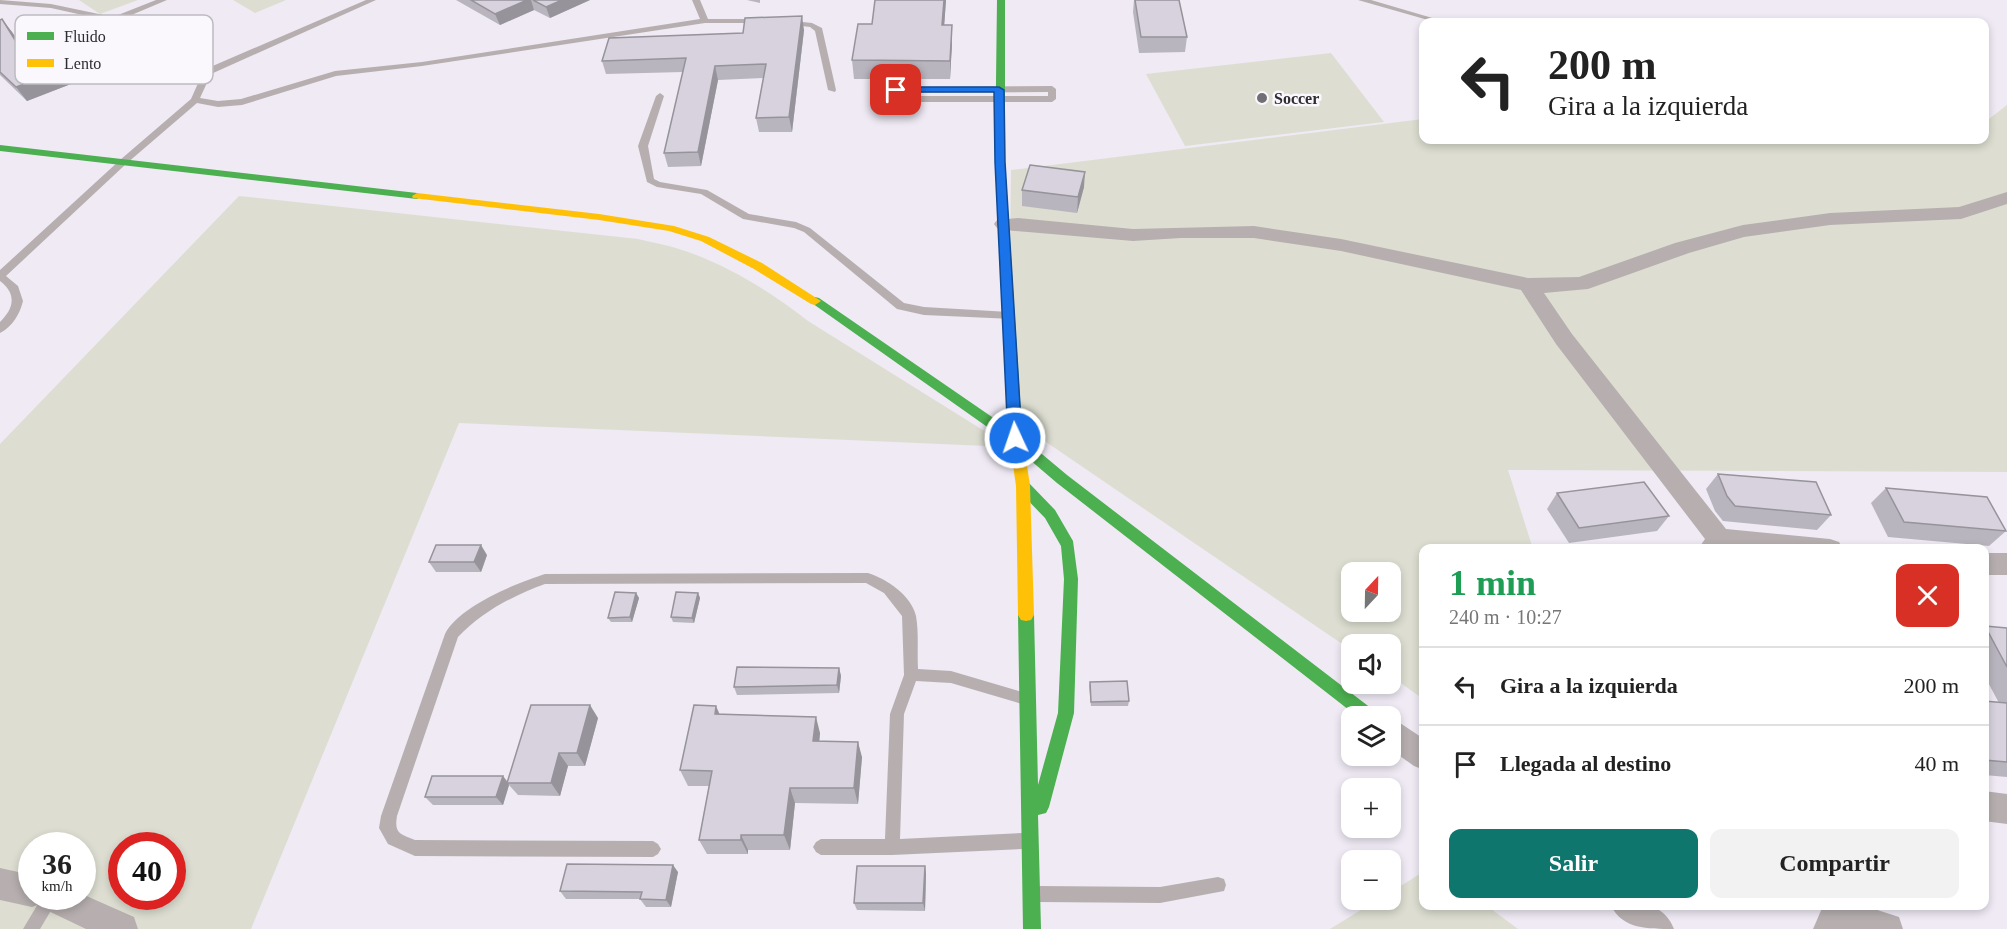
<!DOCTYPE html>
<html lang="es">
<head>
<meta charset="utf-8">
<style>
	body { margin:0; font-family:Georgia,serif; background:#f2f2f2; color:#222; height:100vh; display:flex; flex-direction:column; font-size:22px; white-space:nowrap }
	* { box-sizing:border-box; margin:0 }
	p { font-size:20px; color:#767676 }
	.icon { flex:none; width:33px; height:33px; fill:none; stroke:currentColor; stroke-width:2; stroke-linecap:round; stroke-linejoin:round }
	.map { position:relative; flex:1; overflow:hidden }
	.drawer { position:absolute; left:1419px; top:544px; width:570px; height:366px; display:flex; flex-direction:column; background:#fff; border-radius:12px; box-shadow:0 3px 9px #0003 }
	.drawer>* { flex:none }
	.guide { position:absolute; left:1419px; top:18px; width:570px; height:126px; border-radius:12px; box-shadow:0 3px 9px #0003; background:#fff; color:#222; overflow:hidden }
	.needle { width:39px; rotate:22deg }
	.buttons { position:absolute; left:1341px; top:562px; display:grid; gap:12px }
	.buttons a { display:grid; place-items:center; width:60px; height:60px; border-radius:12px; background:#fff; box-shadow:0 3px 9px #0003; font-size:30px }
	.speed { position:absolute; left:18px; top:832px; display:flex; gap:12px; font-size:30px; font-weight:700; text-align:center }
	.speed>* { display:grid; place-content:center; width:78px; height:78px; border-radius:50%; background:#fff; box-shadow:0 3px 9px #0003; line-height:1 }
	.speed small { font-size:15px; font-weight:400 }
	.speed .limit { border:9px solid #d22; background:#fff; color:#111 }
	.pin { position:absolute; display:grid; place-items:center; width:51px; height:51px; color:#fff; margin:-26px; border-radius:12px; box-shadow:0 3px 9px #0006 }
	.me { position:absolute; width:66px; margin:-33px; rotate:357deg; stroke-linejoin:round; filter:drop-shadow(0 0 4px #0008) }
	.turn { display:flex; align-items:center; gap:21px; height:126px; padding:0 30px; font-size:27px }
	.turn .icon { width:78px; height:78px; stroke-width:2.5 }
	.turn b { display:block; font-size:42px; line-height:51px }
	.round { display:grid; place-items:center; flex:none; width:63px; height:63px; border-radius:12px; background:#f2f2f2 }
	.overview { display:flex; align-items:center; justify-content:space-between; height:102px; padding:0 30px }
	h1 { font-size:36px; font-weight:600; line-height:45px; color:#1e9e55 }
	.primary-button { display:flex; gap:12px; margin-top:auto; padding:12px 30px }
	.primary-button a { flex:1; height:69px; border-radius:12px; background:#0f766e; color:#fff; font-size:24px; font-weight:600; line-height:69px; text-align:center }
	.primary-button a+a { background:#f2f2f2; color:#222 }
	ul { padding:0; list-style:none }
	li { display:flex; align-items:center; gap:18px; height:78px; padding:0 30px; border-top:2px solid #e0e0e0 }
	li div { flex:1 }
	li b { display:block; font-size:22px }
	li em { font-style:normal }
	.map>svg:first-child { display:block }
	.green { fill:#ddded1; fill-rule:evenodd }
	.lines { fill:none; stroke-linecap:round; stroke-linejoin:round }
	.lane { fill:#b7afaf; fill-rule:evenodd }
	.street { fill:#b7afaf; fill-rule:evenodd }
	.fast { fill:#4caf50; fill-rule:evenodd }
	.slow { fill:#ffc107; fill-rule:evenodd }
	.wall { fill:#b9b5be }
	.shaded-wall { fill:#96939b }
	.building { fill:#d7d2dd; stroke:#96939b; stroke-width:1.5 }
	.route { fill:#1a73e8; stroke:#114b97; stroke-width:1.5 }
	.poi-dot { fill:#726e75; stroke:#faf7fd; stroke-width:2 }
	.labels { text-anchor:middle; dominant-baseline:central; stroke-width:5; stroke-linejoin:round; paint-order:stroke }
	.far-poi-label { font-size:16px; font-weight:bold; fill:#2e2b31; stroke:#faf7fd; text-anchor:start }
	.key { fill:#faf7fd; stroke:#bdbac0; stroke-width:1.5 }
	.key-label { font-size:16px; fill:#2e2b31 }
</style>
</head>
<body>
<div class="map">
<svg width="2007" height="929" viewBox="0 0 2007 929">
	<rect width="100%" height="100%" fill="#efeaf4"/>
	<g class="green">
		<path d="M79 0H138L100 14Z"/>
		<path d="M233 0H286L255 13Z"/>
		<path d="M1331 53 1384 122 1185 146 1146 74Z"/>
		<path d="M2007 105V472L1508 470 1533 549H1424L1423 699 1391 676 1390 645H1352L1351 650 1008 416 1011 170 1423 119 1424 140H1984L1985 122ZM1352 573H1390V612H1352Z"/>
		<path d="M239 196 638 239C655 243 672 246 688 252 731 267 772 293 808 321L1010 447 459 423 251 929H0V444ZM32 846H82V897H32ZM122 846H172V897H122Z"/>
		<path d="M1423 872 1424 906H1487L1518 929H1330L1377 900H1390L1391 892Z"/>
	</g>
	<g class="lines">
		<g class="lane">
			<path d="M0 0 51 4 113 17 156 0H167L122 19 156 26 174 38 208 68 366 0H376L211 74 200 98 218 101 241 99 335 71 422 62 700 19 692 0H700L708 19H759L763 21 759 23H705L422 66 336 76 242 105 218 107 197 103 126 164 6 276 18 286 23 301C20 314 12 327 0 333V322C14 308 17 294 0 281V270L120 160 191 99 203 72 168 42 150 30 51 8 0 4Z"/>
			<path d="M1358 0H1371L1446 22H1435Z"/>
			<path d="M785 20 812 23 822 28 836 90 835 92 828 90 815 31 810 27 785 24Z"/>
			<path d="M1757 20H1769L1773 22H1756Z"/>
			<path d="M1052 86 1056 89V99L1052 102H891L887 99 889 90 896 87ZM1048 92V96H896L898 93Z"/>
			<path d="M660 93 664 96 648 146 654 179 660 182 707 190 749 214 796 222 810 228 904 303 924 307 1009 312 1014 316 1013 319 924 315 897 309 804 232 794 228 743 219 701 194 657 187 647 182 638 146 656 96Z"/>
			<path d="M868 573C887 579 911 595 916 616 919 633 917 652 918 669L951 671 1022 692 1027 693 1029 698 1027 703 1022 704 951 683 916 681 904 714 900 839 1023 833 1028 836 1031 841 1028 846 1023 849 892 855H821L816 852 813 847 816 842 821 839H885L890 714 904 675 902 616 884 593 866 583 545 584C512 596 482 612 458 637L397 816C394 834 400 834 415 840L653 841 658 844 661 849 658 854 653 857 415 856 388 844 379 828 381 816 445 634C459 606 517 583 545 574Z"/>
			<path d="M1218 877 1224 879 1226 885 1224 891 1160 903 1039 902 1033 900 1031 894 1033 888 1039 886 1160 887Z"/>
			<path d="M42 897H59L40 929H23Z"/>
		</g>
		<g class="street">
			<path d="M2007 192V204L1961 219 1830 225 1744 237 1689 253 1588 289 1544 293 1572 334 1726 529 1830 539 1839 542 1843 549H1698L1705 539 1556 344 1521 290 1341 251 1254 238H1181L1133 241 1004 230 997 228 994 224 997 220 1018 218 1133 229 1254 226 1341 239 1528 278 1579 277 1675 243 1743 225 1830 213 1959 207Z"/>
			<rect x="1984" y="553" width="23" height="22"/>
			<path d="M1390 719 1400 723 1424 739V770L1414 766 1390 749Z"/>
			<path d="M1984 791 2007 794V824L1984 821Z"/>
			<path d="M0 868 32 875V897H82V894L134 917 138 929H86L42 908 40 904 32 907 0 900Z"/>
			<path d="M1611 906C1638 906 1662 899 1674 929 1647 929 1623 929 1611 906Z"/>
			<path d="M1823 906H1865L1899 917 1903 929H1813Z"/>
		</g>
		<g class="fast">
			<path d="M997 0H1005V162L1022 430 1018 434 1067 475 1376 712 1378 717H1358L1057 483 1010 443 809 301 815 297 819 298 1008 428 995 162Z"/>
			<path d="M0 145 417 193 422 196 417 199 0 151Z"/>
			<path d="M1023 481 1028 482 1055 510 1073 541 1078 579 1074 713 1049 807 1046 813 1038 815 1041 929H1023L1018 615 1021 610 1026 609 1031 610 1034 615 1038 785 1058 713 1064 579 1061 546 1045 518 1018 490 1016 486 1018 482Z"/>
		</g>
		<g class="slow">
			<path d="M417 193 599 214 674 226 709 237 762 263 821 301 815 305 811 304 754 269 701 241 669 231 599 220 413 198 412 196Z"/>
			<path d="M1015 425 1022 430 1030 486 1034 615 1031 620 1026 621 1021 620 1018 615 1016 486 1008 430Z"/>
		</g>
	</g>
	<g class="wall">
		<path d="M456 0H590L550 18 534 10 500 25Z"/>
		<path d="M747 0H760V3Z"/>
		<path d="M875 0H946L944 25 952 43 950 79H854L852 60 872 24Z"/>
		<path d="M1134 0H1179L1187 37 1185 52 1139 53 1133 12Z"/>
		<path d="M0 20 12 32 30 60 120 65 27 101 0 75Z"/>
		<path d="M804 30 792 132H759L756 118 763 78 718 80 701 166 668 167 664 153 683 72 606 74 602 61 743 33Z"/>
		<path d="M1084 187 1077 213 1022 206V190Z"/>
		<path d="M1718 474 1831 515 1817 530 1723 521 1715 511 1706 489Z"/>
		<path d="M1886 488 2006 531 1989 546 1888 537 1871 503Z"/>
		<path d="M1557 493 1669 516 1657 531 1569 543 1547 509Z"/>
		<path d="M487 555 481 572H436L429 562Z"/>
		<path d="M636 593 639 598 632 622H611L608 618Z"/>
		<path d="M698 593 700 598 694 623 673 622 671 617Z"/>
		<path d="M1984 626 2007 628V777L1984 775V701L1999 703 1984 675Z"/>
		<path d="M839 668 841 676 839 693 737 695 734 687Z"/>
		<path d="M1090 682 1129 701 1128 706H1091L1089 686Z"/>
		<path d="M720 715 820 733 819 741 862 757 858 804 795 803 790 850H748V854H707L699 840 709 786H688L680 770Z"/>
		<path d="M598 718 585 766H568L560 796 518 795 509 785 503 805H433L425 797 503 776 508 782Z"/>
		<path d="M925 866 926 874 925 911 857 910 854 903Z"/>
		<path d="M678 872 671 907H646L640 899H566L560 891Z"/>
	</g>
	<g class="shaded-wall">
		<path d="M527 0H531L534 10 500 25 495 14Z"/>
		<path d="M562 0H590L550 18 546 7Z"/>
		<path d="M944 0H946L943 43 942 25Z"/>
		<path d="M802 16 804 30 792 132 789 117Z"/>
		<path d="M2 19 12 32 39 74 28 61Z"/>
		<path d="M952 25V43L950 79V61Z"/>
		<path d="M111 52 120 65 27 101 16 87Z"/>
		<path d="M715 66 718 80 701 166 698 152Z"/>
		<path d="M1085 172 1084 187 1077 213 1078 197Z"/>
		<path d="M481 545 487 555 481 572 474 562Z"/>
		<path d="M636 593 639 598 632 622 630 617Z"/>
		<path d="M698 593 700 598 694 623 692 618Z"/>
		<path d="M839 668 841 676 839 693 837 685Z"/>
		<path d="M590 705 598 718 585 766 577 753Z"/>
		<path d="M716 706 723 722 715 714Z"/>
		<path d="M816 717 820 733 818 757 813 741Z"/>
		<path d="M858 742 862 757 858 804 854 788Z"/>
		<path d="M559 753 568 766 560 796 551 783Z"/>
		<path d="M503 776 509 785 503 805 496 797Z"/>
		<path d="M790 788 795 803 790 850 784 835Z"/>
		<path d="M741 835 748 850V854L741 840Z"/>
		<path d="M673 865 678 872 671 907 666 900Z"/>
		<path d="M925 866 926 874 925 911 923 903Z"/>
	</g>
	<g class="building">
		<path d="M471 0H527L495 14Z"/>
		<path d="M533 0H562L546 7Z"/>
		<path d="M875 0H944L942 25H952L950 61 852 60 858 24H872Z"/>
		<path d="M1135 0H1179L1187 37H1141Z"/>
		<path d="M802 16 789 117 756 118 766 64 715 66 698 152 664 153 686 58 602 61 609 38 743 33 745 18Z"/>
		<path d="M2 19 28 61 93 37 111 52 16 87 0 72V20Z"/>
		<path d="M1030 165 1085 172 1078 197 1022 190Z"/>
		<path d="M1718 474 1816 482 1831 515 1735 506 1727 496Z"/>
		<path d="M1644 482 1669 516 1579 528 1557 493Z"/>
		<path d="M1886 488 1987 497 2006 531 1904 522Z"/>
		<path d="M436 545H481L474 562H429Z"/>
		<path d="M615 592 636 593 630 617 608 618Z"/>
		<path d="M676 592 698 593 692 618 671 617Z"/>
		<path d="M1985 626 2007 628V667Z"/>
		<path d="M737 667 839 668 837 685 734 687Z"/>
		<path d="M1127 681 1129 701 1091 702 1090 682Z"/>
		<path d="M1984 701 2007 703V762L1984 760Z"/>
		<path d="M531 705H590L577 753H559L551 783H507Z"/>
		<path d="M694 705 716 706 715 714 816 717 813 741 858 742 854 788H790L784 835H741V840H699L712 771 680 770Z"/>
		<path d="M432 776H503L496 797H425Z"/>
		<path d="M567 864 673 865 666 900 640 899 642 892 560 891Z"/>
		<path d="M857 866H925L923 903H854Z"/>
	</g>
	<path class="route" d="M896 87H999L1004 90 1005 162 1022 438 1020 442 1015 443 1008 438 995 162 994 92H893L891 90Z"/>
	<circle class="poi-dot" cx="1262" cy="98" r="6"/>
	<g class="labels">
		<g class="far-poi-label">
			<text x="1274" y="98">Soccer</text>
		</g>
	</g>
	<rect x="15" y="15" width="198" height="69" rx="9" class="key"/>
	<rect x="27" y="32" width="27" height="8" fill="#4caf50"/>
	<rect x="27" y="59" width="27" height="8" fill="#ffc107"/>
	<g class="key-label">
		<text x="64" y="42">Fluido</text>
		<text x="64" y="69">Lento</text>
	</g>
</svg>
<div class="buttons">
<a><svg class="needle" viewBox="-14 -14 28 28"><path d="M0-13l5 13h-10z" fill="#e53935"/><path d="M0 13l5-13h-10z" fill="#767676"/></svg></a>
<a><svg class="icon" aria-label="sound" viewBox="0 0 24 24"><path d="M4 9h4l5-4v14l-5-4H4zM17 9q2 3 0 6"/></svg></a>
<a><svg class="icon" aria-label="layers" viewBox="0 0 24 24"><path d="M12 4l9 5-9 5-9-5zM3 14l9 5 9-5"/></svg></a>
<a>+</a>
<a>−</a>
</div>
<div class="speed"><div>36<small>km/h</small></div><div class="limit">40</div></div>
<div class="pin" style="left:896px;top:90px;background:#d93025"><svg class="icon" aria-label="arrive" viewBox="0 0 24 24"><path d="M6 21V4h12l-3 4 3 4H6"/></svg></div>
<svg class="me" style="left:1015px;top:438px" viewBox="-20 -20 40 40"><circle r="17" fill="#1a73e8" stroke="#fff" stroke-width="3"/><path d="M0-11L8 9 0 5-8 9z" fill="#fff"/></svg>
<div class="guide">
<div class="turn"><svg class="icon" aria-label="left" viewBox="0 0 24 24"><path d="M17 20v-9H6M10 6l-5 5 5 5"/></svg><div><b>200 m</b>Gira a la izquierda</div></div>
</div>
<section class="drawer">
<div class="overview"><div><h1>1 min</h1><p>240 m · 10:27</p></div><a class="round" style="background:#d93025;color:#fff"><svg class="icon" aria-label="close" viewBox="0 0 24 24"><path d="M6 6l12 12M18 6L6 18"/></svg></a></div>
<ul>
<li><svg class="icon" aria-label="left" viewBox="0 0 24 24"><path d="M17 20v-9H6M10 6l-5 5 5 5"/></svg><div><b>Gira a la izquierda</b></div><em>200 m</em></li>
<li><svg class="icon" aria-label="arrive" viewBox="0 0 24 24"><path d="M6 21V4h12l-3 4 3 4H6"/></svg><div><b>Llegada al destino</b></div><em>40 m</em></li>
</ul>
<div class="primary-button"><a>Salir</a><a>Compartir</a></div>
</section>
</div>
</body>
</html>
